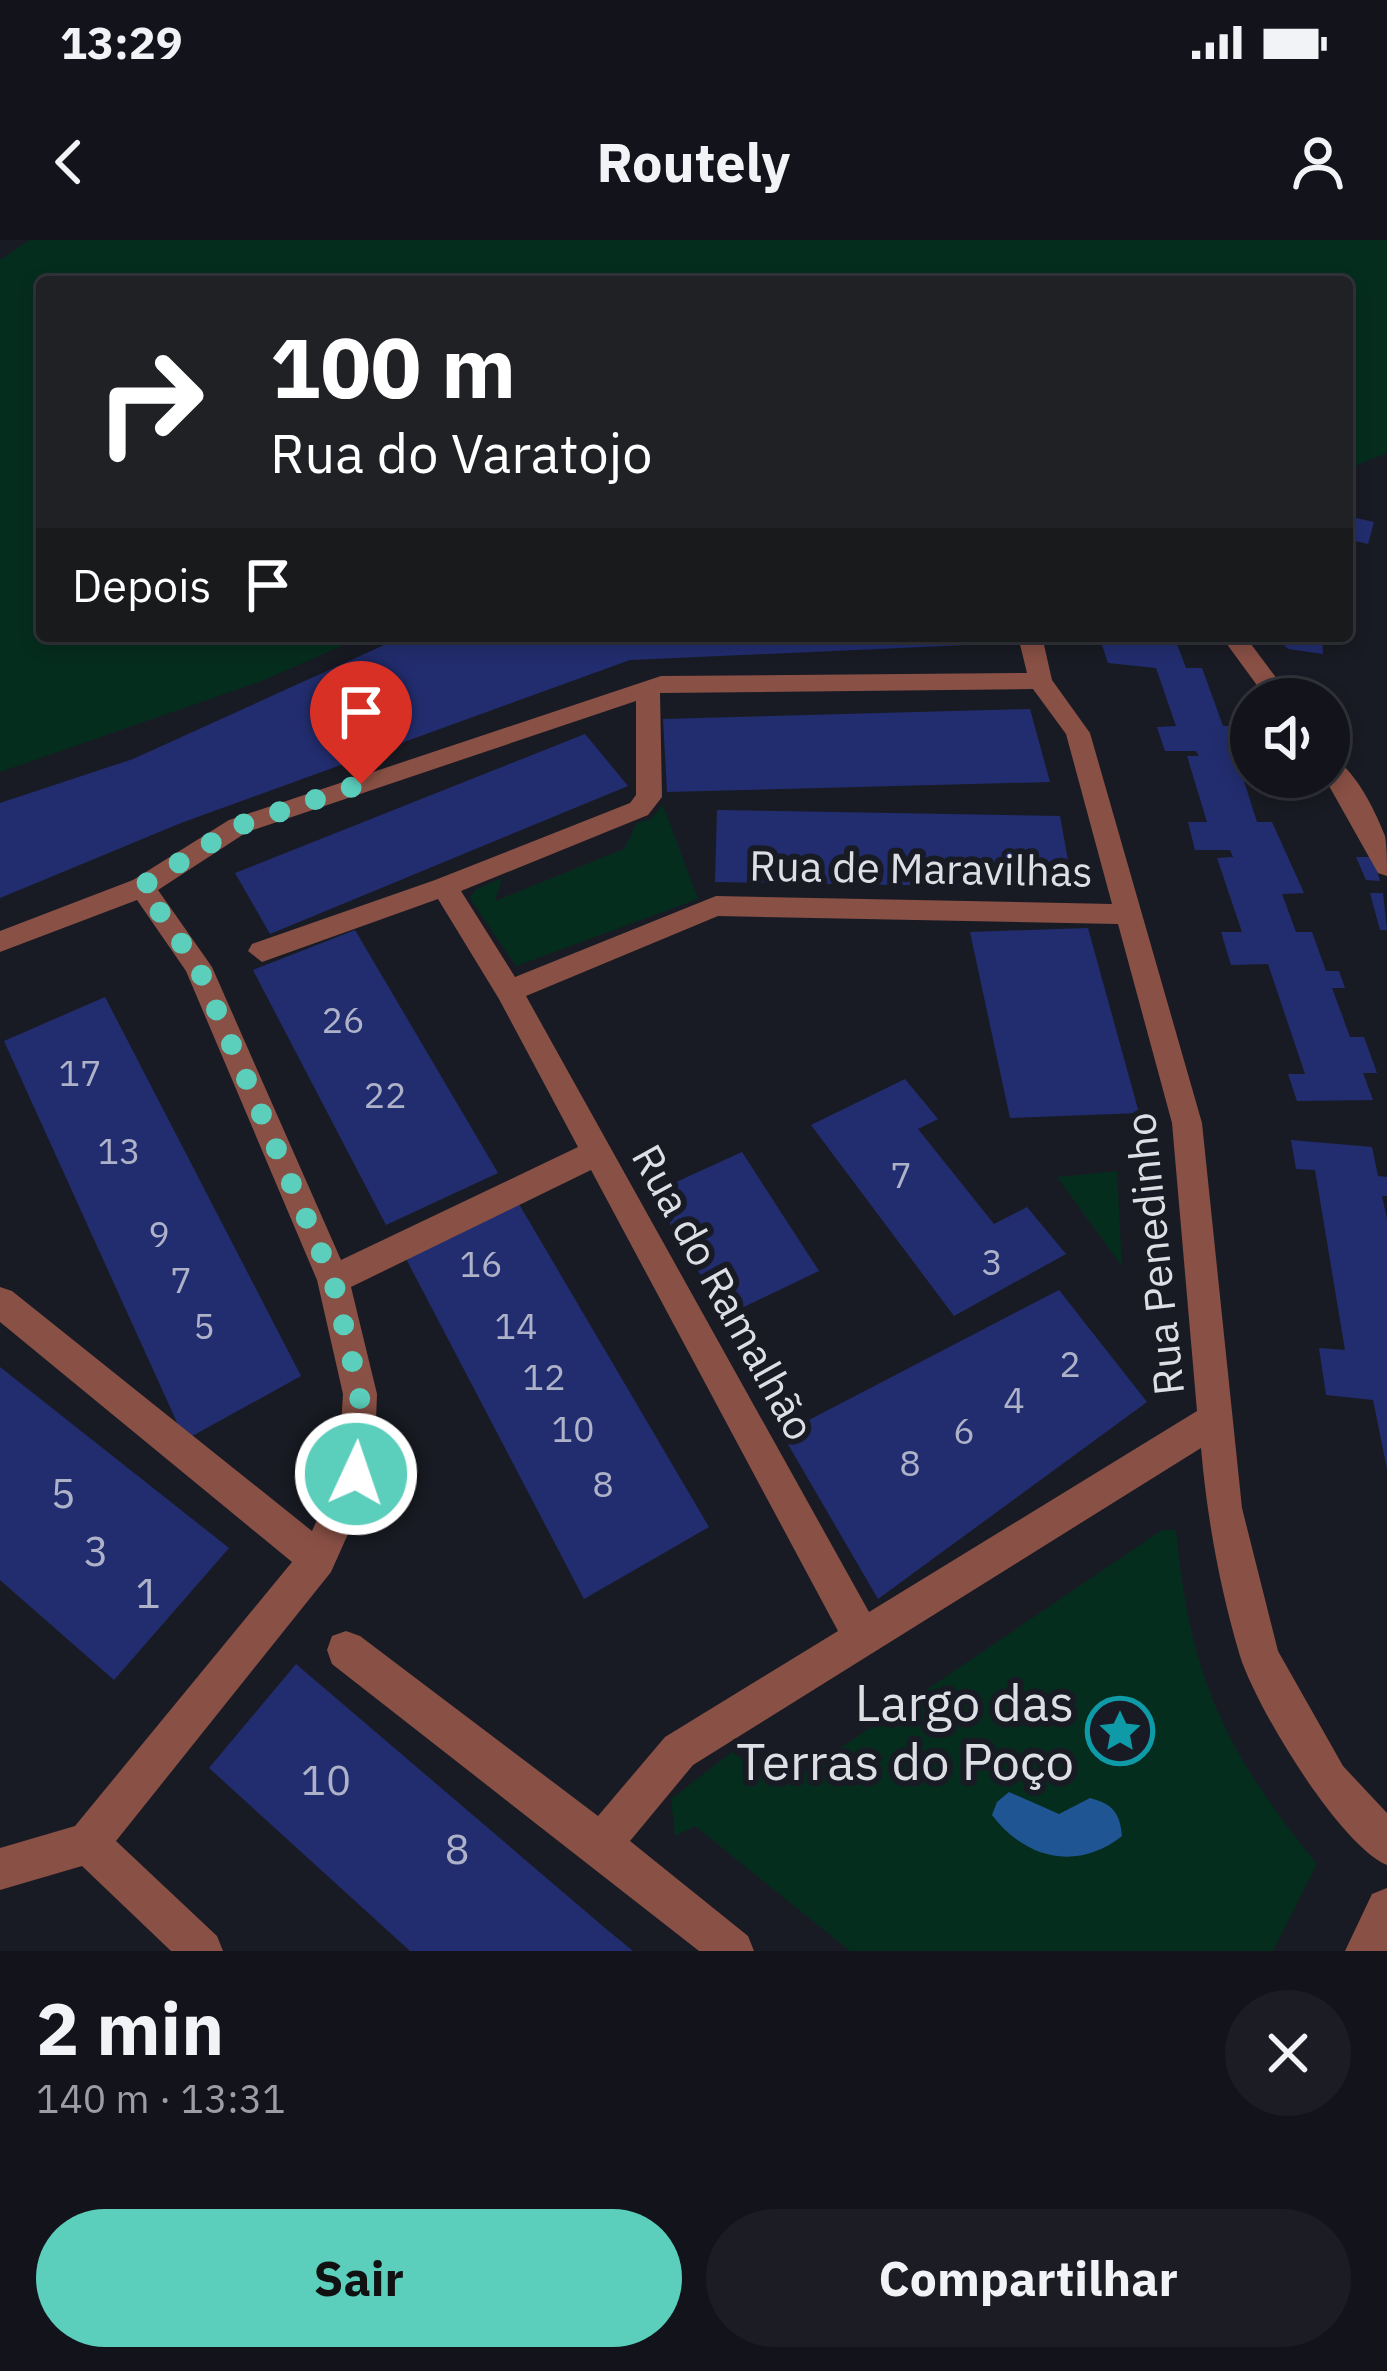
<!DOCTYPE html>
<html lang="pt">
<head>
<meta charset="utf-8">
<style>
	body { margin:0; font-family:"IBM Plex Sans",sans-serif; background:#1c1d24; color:#f1f3f6; height:100vh; display:flex; flex-direction:column; font-size:45px; white-space:nowrap }
	* { box-sizing:border-box; margin:0 }
	p { font-size:39px; color:#9d9ea3 }
	.icon { flex:none; width:66px; height:66px; fill:none; stroke:currentColor; stroke-width:2; stroke-linecap:round; stroke-linejoin:round }
	.map { position:relative; height:1711px; overflow:hidden }
	.details { display:flex; flex-direction:column; background:#13141b; flex:1 }
	.details>* { flex:none }
	.top-card { position:absolute; left:36px; top:36px; width:1317px; height:366px; border-radius:12px; box-shadow:0 6px 18px #0003,0 0 0 3px #32333a; background:#202124; color:#fff; overflow:hidden }
	.fabs { position:absolute; left:1230px; top:438px; display:grid; gap:24px }
	.fabs a { display:grid; place-items:center; width:120px; height:120px; border-radius:50%; background:#13141b; box-shadow:0 6px 18px #0003,0 0 0 3px #32333a; font-size:60px }
	.pin { position:absolute; display:grid; place-items:center; width:102px; height:102px; color:#fff; margin:-123px -51px; border-radius:50% 50% 50% 0; rotate:-45deg; box-shadow:0 0 12px #0007 }
	.pin .icon { rotate:45deg }
	.me { position:absolute; width:132px; margin:-66px; rotate:3deg; stroke-linejoin:round; filter:drop-shadow(0 0 9px #0008) }
	.turn { display:flex; align-items:center; gap:42px; height:252px; padding:0 36px; font-size:54px }
	.turn .icon { width:156px; height:156px; stroke-width:2.5 }
	.turn b { display:block; font-size:84px; line-height:102px }
	.then { display:flex; align-items:center; height:114px; padding:0 36px; background:#0003; gap:24px; font-size:45px }
	.round { display:grid; place-items:center; flex:none; width:126px; height:126px; border-radius:63px; background:#1c1d24 }
	.headline { display:flex; align-items:center; justify-content:space-between; height:204px; padding:0 36px }
	h1 { font-size:72px; font-weight:800; line-height:90px }
	.primary-button { display:flex; gap:24px; margin-top:auto; padding:24px 36px }
	.primary-button a { flex:1; height:138px; border-radius:72px; background:#5bcebc; color:#111; font-size:48px; font-weight:800; line-height:138px; text-align:center }
	.primary-button a+a { background:#1c1d24; color:#f1f3f6 }
	.status { display:flex; justify-content:space-between; align-items:center; height:84px; padding:0 60px; background:#13141b; direction:ltr }
	.status svg { height:33px; fill:currentColor }
	header { display:flex; justify-content:space-between; align-items:center; height:156px; padding:0 36px; background:#13141b; font-size:54px; font-weight:800 }
	.map>svg:first-child { display:block }
	.green { fill:#052d1d }
	.water { fill:#1e5592 }
	.building { fill:#222d6f }
	.lines { fill:none; stroke-linecap:round; stroke-linejoin:round }
	.minor { fill:#895045; fill-rule:evenodd }
	.route { stroke:#5bcebc; stroke-width:21; stroke-dasharray:0 37.8 }
	.labels { text-anchor:middle; dominant-baseline:central; stroke-width:12; stroke-linejoin:round; paint-order:stroke }
	.number-label { font-size:36px; fill:#aeb2c8 }
	.street-label { font-size:42px; fill:#dddfe5; stroke:#191b24 }
	.near-number-label { font-size:42px; fill:#aeb2c8 }
	.near-poi-label { font-size:51px; fill:#dddfe5; stroke:#191b24; text-anchor:end }
</style>
</head>
<body>
<div class="status"><b>13:29</b><svg viewBox="0 0 49 12"><path d="M0 12V9h3v3zM5 12V6h3v6zM10 12V3h3v9zM15 12V0h3v12zM26 1h20v11H26zM47 4h2v5h-2z"/></svg></div>
<header><svg class="icon" aria-label="back" viewBox="0 0 24 24"><path d="M15 5l-7 7 7 7"/></svg>Routely<svg class="icon" aria-label="person" viewBox="0 0 24 24"><circle cx="12" cy="8" r="4"/><path d="M4 21q1-7 8-7t8 7"/></svg></header>
<div class="map">
<svg width="1387" height="1711" viewBox="0 0 1387 1711">
	<rect width="100%" height="100%" fill="#191b24"/>
	<g class="green">
		<path d="M29 0H1387V213L1347 229V42H42V396H364L262 441 0 532V20Z"/>
		<path d="M663 565 698 659 516 726 470 658 475 650 502 638 495 661 624 609 637 583 651 579Z"/>
		<path d="M1117 931 1122 1026 1057 937Z"/>
		<path d="M1162 1290H1176C1190 1437 1224 1510 1317 1624L1273 1711H850L695 1586 675 1596 671 1559 732 1512 783 1547Z"/>
	</g>
	<path class="water" d="M1009 1552 1059 1574 1090 1558C1113 1564 1120 1573 1122 1596 1078 1631 1026 1620 992 1575L997 1562Z"/>
	<g class="building">
		<path d="M1347 276 1374 282 1368 304 1347 299Z"/>
		<path d="M404 396H989L990 404 630 420 181 583 0 658V563L133 519Z"/>
		<path d="M1111 396H1168L1176 401 1186 428H1202L1223 486H1236L1247 516H1236L1257 582H1272L1304 653 1282 654 1296 692H1312L1326 731H1339L1345 748H1332L1350 797H1364L1377 833H1363L1373 860 1297 861 1288 834H1305L1268 724 1231 725 1221 692H1242L1217 618 1233 617 1230 610H1195L1188 582H1207L1187 516H1199L1196 511H1165L1157 487 1176 486 1156 428 1108 423 1101 402H1113Z"/>
		<path d="M1275 396H1322L1323 414 1288 409Z"/>
		<path d="M1030 469 1050 542 667 552 663 479Z"/>
		<path d="M585 494 628 546 270 694 235 633Z"/>
		<path d="M717 570 1060 576 1073 648 715 642Z"/>
		<path d="M1356 617H1373L1380 641 1366 640Z"/>
		<path d="M1370 653H1383L1387 690H1380Z"/>
		<path d="M1088 688 1139 873 1010 878 970 692Z"/>
		<path d="M355 690 498 933 386 985 253 730Z"/>
		<path d="M105 757 301 1136 185 1200 4 801Z"/>
		<path d="M905 839 938 879 918 889 994 984 1027 967 1066 1014 954 1076 811 885Z"/>
		<path d="M1291 900 1372 907 1378 936 1387 937V956H1382L1387 979V1229L1373 1160 1326 1155 1319 1108 1345 1110 1315 930 1296 929Z"/>
		<path d="M742 912 819 1031 725 1076 652 953Z"/>
		<path d="M516 959 709 1287 584 1359 403 1013Z"/>
		<path d="M1059 1050 1147 1162 878 1359 782 1194Z"/>
		<path d="M0 1127 229 1308 114 1440 0 1340Z"/>
		<path d="M296 1424 605 1688 633 1711H410L209 1528Z"/>
	</g>
	<g class="lines">
		<g class="minor">
			<path d="M1018 396H1042L1052 440 1090 493 1202 883 1242 1268 1278 1411 1343 1526 1387 1573V1625C1339 1605 1256 1467 1240 1416 1220 1349 1207 1278 1201 1208L693 1525 630 1601 748 1696 754 1711H699L332 1424 327 1410 332 1396 346 1391 360 1396 598 1576 665 1497 838 1391 591 930 351 1047 377 1154 374 1235 369 1247 331 1332 116 1601 217 1696 223 1711H171L82 1626 0 1650V1608L75 1586 292 1322 0 1082V1047L12 1051 312 1291 338 1234 343 1154 317 1040 186 731 137 660 0 712V691L133 640 229 580 661 436 1027 433ZM1033 449 1066 494 1112 664 716 656 515 737 461 651 648 575 662 557 660 453ZM636 461V555L630 563 435 640 252 704 248 711 262 722 438 659 499 759 578 907 341 1020 212 727 158 650 247 592ZM718 676 1118 684 1172 883 1197 1171 869 1372 526 756Z"/>
			<path d="M1221 396H1245L1292 459H1267Z"/>
			<path d="M1329 516C1353 525 1376 572 1385 596 1387 608 1387 623 1387 636L1378 633 1324 537H1329Z"/>
			<path d="M1387 1648V1711H1345L1372 1654Z"/>
		</g>
	</g>
	<g class="lines">
		<path class="route" d="M356 1234 360 1154 333 1040 198 727 142 646 238 586 361 544"/>
	</g>
	<defs>
		<g id="sight-ring" transform="scale(3.45)"><circle r="9.5" fill="#191b24" stroke="#0f9aa8" stroke-width="1.5"/><path d="M0-6L1.8-2.2L6-1.7L2.9 1.2L3.7 5.4L0 3.3L-3.7 5.4L-2.9 1.2L-6-1.7L-1.8-2.2Z" fill="#0f9aa8"/></g>
	</defs>
	<g fill-rule="evenodd">
		<use href="#sight-ring" x="1120" y="1491"/>
	</g>
	<g class="labels">
		<g class="number-label">
			<text x="343" y="779">26</text>
			<text x="80" y="832">17</text>
			<text x="385" y="854">22</text>
			<text x="119" y="910">13</text>
			<text x="901" y="934">7</text>
			<text x="159" y="993">9</text>
			<text x="992" y="1021">3</text>
			<text x="481" y="1023">16</text>
			<text x="181" y="1039">7</text>
			<text x="204" y="1085">5</text>
			<text x="516" y="1085">14</text>
			<text x="1070" y="1123">2</text>
			<text x="544" y="1136">12</text>
			<text x="1014" y="1159">4</text>
			<text x="573" y="1188">10</text>
			<text x="964" y="1190">6</text>
			<text x="910" y="1222">8</text>
			<text x="603" y="1243">8</text>
		</g>
		<g class="street-label">
			<text transform="translate(921 628) rotate(1)">Rua de Maravilhas</text>
			<text transform="translate(1154 1014) rotate(-96)">Rua Penedinho</text>
			<text transform="translate(724 1052) rotate(61)">Rua do Ramalhão</text>
		</g>
		<g class="near-number-label">
			<text x="63" y="1252">5</text>
			<text x="96" y="1310">3</text>
			<text x="148" y="1352">1</text>
			<text x="326" y="1539">10</text>
			<text x="457" y="1608">8</text>
		</g>
		<g class="near-poi-label">
			<text x="1074" y="1462">Largo das<tspan x="1074" dy="59">Terras do Poço</tspan></text>
		</g>
	</g>
</svg>
<div class="fabs">
<a><svg class="icon" aria-label="sound" viewBox="0 0 24 24"><path d="M4 9h4l5-4v14l-5-4H4zM17 9q2 3 0 6"/></svg></a>
</div>
<div class="pin" style="left:361px;top:544px;background:#d93025"><svg class="icon" aria-label="arrive" viewBox="0 0 24 24"><path d="M6 21V4h12l-3 4 3 4H6"/></svg></div>
<svg class="me" style="left:356px;top:1234px" viewBox="-20 -20 40 40"><circle r="17" fill="#5bcebc" stroke="#fff" stroke-width="3"/><path d="M0-11L8 9 0 5-8 9z" fill="#fff"/></svg>
<div class="top-card">
<div class="turn"><svg class="icon" aria-label="right" viewBox="0 0 24 24"><path d="M7 20v-9h11M14 6l5 5-5 5"/></svg><div><b>100 m</b>Rua do Varatojo</div></div>
<div class="then">Depois<svg class="icon" aria-label="arrive" viewBox="0 0 24 24"><path d="M6 21V4h12l-3 4 3 4H6"/></svg></div>
</div>
</div>
<section class="details">
<div class="headline"><div><h1>2 min</h1><p>140 m · 13:31</p></div><a class="round"><svg class="icon" aria-label="close" viewBox="0 0 24 24"><path d="M6 6l12 12M18 6L6 18"/></svg></a></div>
<div class="primary-button"><a>Sair</a><a>Compartilhar</a></div>
</section>
</body>
</html>
